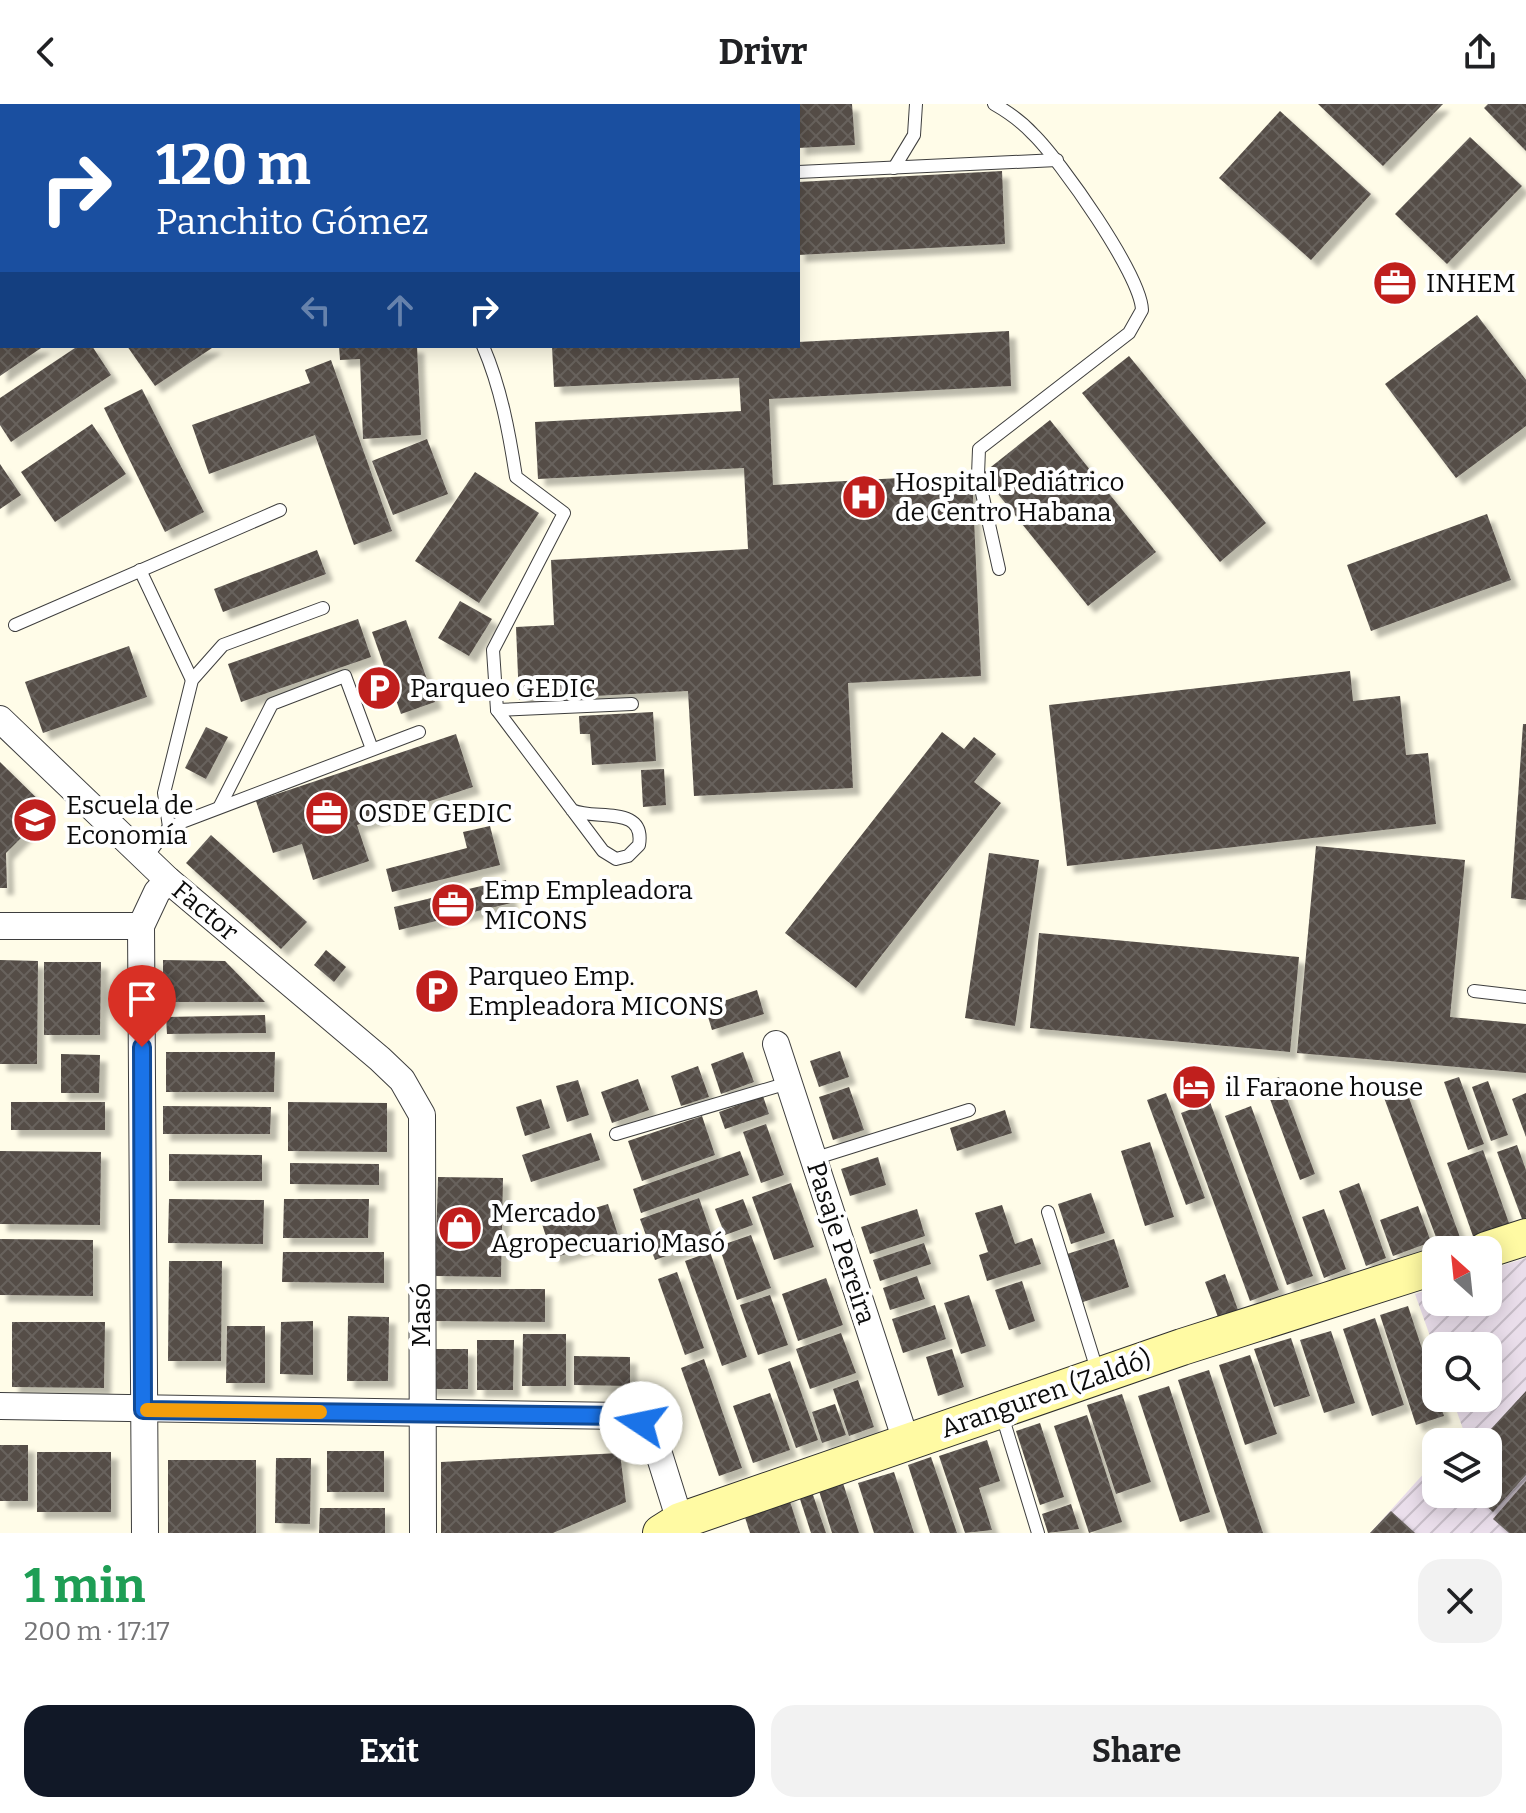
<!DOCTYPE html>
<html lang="en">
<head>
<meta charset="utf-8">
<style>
	body { margin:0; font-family:Bitter,serif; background:#f2f2f2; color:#202124; height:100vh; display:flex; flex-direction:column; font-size:30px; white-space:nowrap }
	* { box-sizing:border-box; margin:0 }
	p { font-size:26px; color:#757577 }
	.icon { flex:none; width:44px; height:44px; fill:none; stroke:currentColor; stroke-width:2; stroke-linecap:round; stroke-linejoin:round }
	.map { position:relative; height:1429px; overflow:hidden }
	.sheet { display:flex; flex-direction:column; background:#fff; flex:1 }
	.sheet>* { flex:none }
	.hud { position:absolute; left:0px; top:0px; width:800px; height:244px; box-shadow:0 4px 20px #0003; background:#1a4fa0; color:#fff; overflow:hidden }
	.needle { width:52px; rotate:333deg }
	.controls { position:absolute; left:1422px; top:1132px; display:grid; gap:16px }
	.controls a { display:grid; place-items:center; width:80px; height:80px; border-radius:16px; background:#fff; box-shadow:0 4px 20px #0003; font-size:40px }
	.pin { position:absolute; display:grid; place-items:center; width:68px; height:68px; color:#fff; margin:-82px -34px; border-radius:50% 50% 50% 0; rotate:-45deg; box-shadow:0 0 8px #0007 }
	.pin .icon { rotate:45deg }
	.me { position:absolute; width:88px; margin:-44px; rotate:281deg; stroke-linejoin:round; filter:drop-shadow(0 0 6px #0008) }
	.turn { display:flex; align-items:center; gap:28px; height:168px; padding:0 24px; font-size:36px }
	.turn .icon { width:104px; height:104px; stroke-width:2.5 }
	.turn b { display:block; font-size:56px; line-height:68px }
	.lanes { display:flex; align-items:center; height:76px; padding:0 24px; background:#0003; justify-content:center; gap:40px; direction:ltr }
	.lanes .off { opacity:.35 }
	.round { display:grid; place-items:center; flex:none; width:84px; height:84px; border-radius:24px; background:#f2f2f2 }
	.head { display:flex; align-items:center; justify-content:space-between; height:136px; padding:0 24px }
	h1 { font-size:48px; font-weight:700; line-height:60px; color:#1e9e55 }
	.primary-button { display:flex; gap:16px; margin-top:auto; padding:16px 24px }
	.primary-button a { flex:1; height:92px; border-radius:24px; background:#111827; color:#fff; font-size:32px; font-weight:700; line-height:92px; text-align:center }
	.primary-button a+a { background:#f2f2f2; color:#202124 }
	header { display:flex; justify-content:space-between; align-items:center; height:104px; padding:0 24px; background:#fff; font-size:36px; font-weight:700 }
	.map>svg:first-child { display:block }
	.industrial { fill:url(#industrial-furrows) }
	.building { fill:url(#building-cross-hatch); filter:url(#shadow) }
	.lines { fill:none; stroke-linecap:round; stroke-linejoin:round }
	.lane-casing { stroke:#3e3e3e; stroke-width:14 }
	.street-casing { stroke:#3e3e3e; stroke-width:28 }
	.secondary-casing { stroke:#2d2d2d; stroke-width:38 }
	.lane { stroke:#fff; stroke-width:12 }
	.street { stroke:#fff; stroke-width:26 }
	.secondary { stroke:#fffaa3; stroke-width:36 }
	.route-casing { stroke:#114b97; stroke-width:20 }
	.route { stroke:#1a73e8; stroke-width:14 }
	.slow { stroke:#f59e0b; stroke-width:14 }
	.labels { text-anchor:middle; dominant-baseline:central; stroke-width:8; stroke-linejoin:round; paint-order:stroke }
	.poi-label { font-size:26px; fill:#0b0b0b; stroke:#fff; text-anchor:start }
	.street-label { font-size:26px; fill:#0b0b0b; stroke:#fff }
</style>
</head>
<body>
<header><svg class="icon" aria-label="back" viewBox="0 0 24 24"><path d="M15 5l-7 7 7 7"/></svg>Drivr<svg class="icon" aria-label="share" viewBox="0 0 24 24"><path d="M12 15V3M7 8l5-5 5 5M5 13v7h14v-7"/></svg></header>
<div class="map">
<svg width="1526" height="1429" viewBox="0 0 1526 1429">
	<defs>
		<pattern id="industrial-furrows" width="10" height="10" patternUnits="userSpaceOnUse" patternTransform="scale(2)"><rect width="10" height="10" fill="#eadeeb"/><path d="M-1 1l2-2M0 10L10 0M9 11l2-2" fill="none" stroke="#c7bdc8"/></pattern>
		<pattern id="building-cross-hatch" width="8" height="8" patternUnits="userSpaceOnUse" patternTransform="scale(2)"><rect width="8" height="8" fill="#544d47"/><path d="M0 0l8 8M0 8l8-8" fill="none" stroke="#68625d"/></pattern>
		<filter id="shadow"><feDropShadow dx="7" dy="7" stdDeviation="2" flood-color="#0004"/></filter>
	</defs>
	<rect width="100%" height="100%" fill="#fffce8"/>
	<path class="industrial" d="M1526 1154V1429H1370L1436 1356V1390H1488V1338H1452L1463 1325 1452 1294H1488V1242H1436V1249L1415 1190 1436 1183V1198H1488V1166Z"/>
	<g class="building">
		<path d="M798 0H852L855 41 798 44Z"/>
		<path d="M1318 0H1443L1383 62Z"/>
		<path d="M1488 0H1526V47L1484 4Z"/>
		<path d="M1280 7 1371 90 1311 156 1219 74Z"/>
		<path d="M1470 33 1522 82 1447 160 1395 110Z"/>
		<path d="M1002 67 1005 140 798 151V78Z"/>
		<path d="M1477 211 1526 276V322L1456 374 1385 280Z"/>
		<path d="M1009 227 1011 282 769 295 773 381 972 370 981 572 848 579 853 684 694 692 688 587 519 596 516 523 554 521 551 456 748 445 744 364 538 375 535 318 741 307 739 274 554 283 552 242H798V238Z"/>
		<path d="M0 242H44L0 272Z"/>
		<path d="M78 242H92L111 271 11 338 0 321V294Z"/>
		<path d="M127 242H215L155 282Z"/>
		<path d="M339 242H417L421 331 363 335 360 255 340 256Z"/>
		<path d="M1129 252 1266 419 1220 458 1082 289Z"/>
		<path d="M331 256 392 427 354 441 315 331 209 370 192 321 310 279 305 266Z"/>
		<path d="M142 285 204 408 165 428 104 304Z"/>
		<path d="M1050 316 1156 448 1088 502 982 370Z"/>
		<path d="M92 320 126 370 55 418 21 368Z"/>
		<path d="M427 335 448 390 393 411 372 357Z"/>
		<path d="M0 360 21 391 0 405Z"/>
		<path d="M475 368 539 409 479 499 415 457Z"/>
		<path d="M1487 410 1511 476 1371 527 1347 461Z"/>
		<path d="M317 446 326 470 223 508 214 485Z"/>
		<path d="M460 497 492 515 469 552 438 534Z"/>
		<path d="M358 515 371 553 241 598 228 560Z"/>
		<path d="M406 516 435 598 401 610 372 528Z"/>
		<path d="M129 542 147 593 43 629 25 578Z"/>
		<path d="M1350 567 1353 597 1400 592 1406 651 1428 649 1436 720 1067 762 1049 601Z"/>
		<path d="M653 608 656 657 592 661 590 630H580L579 612Z"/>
		<path d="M1523 620H1526V796L1511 794Z"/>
		<path d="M206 623 228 633 206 675 185 664Z"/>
		<path d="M942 628 964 645 974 633 996 650 974 678 1001 699 856 884 785 829Z"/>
		<path d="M456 630 473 683 357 721 369 757 313 776 302 740 273 749 256 697Z"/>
		<path d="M0 658 49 706 6 749 7 784H0Z"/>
		<path d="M664 665 666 701 643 703 641 666Z"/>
		<path d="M490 722 500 761 392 788 386 765 467 744 463 728Z"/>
		<path d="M211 731 307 818 281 845 186 759Z"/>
		<path d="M1316 742 1465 756 1450 913 1526 920V969L1297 949Z"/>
		<path d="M989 749 1039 756 1015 922 965 914Z"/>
		<path d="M506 776 511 799 399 826 394 803Z"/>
		<path d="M1039 829 1299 853 1290 948 1030 924Z"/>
		<path d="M326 846 346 863 334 878 314 861Z"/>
		<path d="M0 856 38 857 37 960H0Z"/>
		<path d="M163 856 225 857 265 898H163Z"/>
		<path d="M44 858H101L100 931H44Z"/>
		<path d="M757 886 764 910 712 926 705 903Z"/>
		<path d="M265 911 266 929 167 930 166 913Z"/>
		<path d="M840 947 849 973 819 983 810 957Z"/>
		<path d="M166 948H275L274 988H166Z"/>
		<path d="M743 948 754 978 721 990 711 960Z"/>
		<path d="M61 950 100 951 99 989H61Z"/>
		<path d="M698 962 709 993 681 1002 671 972Z"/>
		<path d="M1279 973 1315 1070 1300 1076 1264 979Z"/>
		<path d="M1459 973 1484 1040 1468 1046 1444 978Z"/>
		<path d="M638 975 649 1006 612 1019 601 988Z"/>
		<path d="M578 976 589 1011 567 1018 556 982Z"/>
		<path d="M1488 977 1508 1031 1491 1037 1472 983Z"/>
		<path d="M849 983 864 1026 833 1036 819 993Z"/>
		<path d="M1405 983 1461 1136 1440 1144 1383 991Z"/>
		<path d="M1166 989 1205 1094 1186 1101 1147 996Z"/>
		<path d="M1526 989V1033L1512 995Z"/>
		<path d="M763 992 769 1010 725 1025 719 1008Z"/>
		<path d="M541 995 550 1024 525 1032 516 1003Z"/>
		<rect x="11" y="998" width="94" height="28"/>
		<path d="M288 998 387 999V1048L288 1047Z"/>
		<path d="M1210 998 1279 1186 1250 1197 1181 1009Z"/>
		<path d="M163 1002 271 1003 270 1030H163Z"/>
		<path d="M1251 1002 1313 1172 1287 1181 1225 1012Z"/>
		<path d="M1005 1006 1012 1029 957 1047 950 1024Z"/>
		<path d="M702 1012 715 1051 642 1077 628 1037Z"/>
		<path d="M766 1020 784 1071 761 1079 743 1028Z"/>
		<path d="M591 1029 600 1056 531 1078 522 1051Z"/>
		<path d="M1150 1038 1174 1113 1145 1122 1121 1047Z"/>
		<path d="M1517 1041 1526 1066V1114L1522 1115 1497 1048Z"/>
		<path d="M1483 1046 1510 1122 1474 1135 1447 1059Z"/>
		<path d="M0 1047 101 1048 100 1121 0 1120Z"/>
		<path d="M740 1047 749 1071 641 1109 633 1085Z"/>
		<path d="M169 1050 262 1051V1077H169Z"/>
		<path d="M878 1053 886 1081 850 1092 841 1065Z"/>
		<path d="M290 1059 379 1060V1081L290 1080Z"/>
		<path d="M438 1073 503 1074 501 1173 435 1172Z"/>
		<path d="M791 1079 814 1143 774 1156 752 1093Z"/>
		<path d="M1359 1079 1386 1154 1366 1162 1339 1087Z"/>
		<path d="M1091 1089 1105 1129 1071 1140 1058 1100Z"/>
		<path d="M699 1094 713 1135 655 1156 640 1115Z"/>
		<path d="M169 1095 264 1096 263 1140 168 1139Z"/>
		<path d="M284 1095H369L368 1134H283Z"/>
		<path d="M743 1095 753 1121 725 1131 715 1105Z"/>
		<path d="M608 1100 619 1134 553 1154 542 1120Z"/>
		<path d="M1002 1101 1015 1140 1032 1134 1041 1160 987 1177 979 1151 988 1148 975 1109Z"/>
		<path d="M1418 1102 1431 1138 1393 1152 1380 1116Z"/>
		<path d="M917 1105 925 1132 870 1150 861 1123Z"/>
		<path d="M1324 1105 1346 1165 1324 1174 1302 1113Z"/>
		<path d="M751 1131 771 1184 737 1196 719 1142Z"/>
		<path d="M0 1135 93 1136V1192L0 1191Z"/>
		<path d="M1114 1135 1129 1183 1083 1198 1067 1150Z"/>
		<path d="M924 1139 931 1160 880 1177 873 1156Z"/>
		<path d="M283 1148H384V1179L282 1178Z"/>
		<path d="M710 1148 747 1253 722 1262 685 1157Z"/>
		<path d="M169 1157H222L221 1257H168Z"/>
		<path d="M677 1168 704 1244 685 1251 658 1175Z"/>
		<path d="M1225 1170 1238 1206 1218 1213 1205 1178Z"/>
		<path d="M917 1172 925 1195 890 1206 883 1184Z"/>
		<path d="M826 1174 843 1221 798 1237 782 1190Z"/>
		<path d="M1022 1177 1035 1217 1009 1226 995 1186Z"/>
		<path d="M433 1185H545V1218L432 1217Z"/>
		<path d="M770 1191 788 1241 758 1251 740 1201Z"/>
		<path d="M969 1191 986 1242 961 1250 944 1199Z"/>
		<path d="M935 1201 946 1235 903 1249 892 1215Z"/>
		<path d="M1408 1202 1444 1312 1416 1321 1380 1211Z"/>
		<path d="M348 1212 389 1213 388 1277H347Z"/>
		<path d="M1375 1214 1404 1301 1372 1312 1343 1225Z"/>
		<path d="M313 1217V1271L280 1270 281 1218Z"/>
		<path d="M12 1218H105L104 1284 12 1283Z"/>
		<path d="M227 1222H265V1279H226Z"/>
		<path d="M1331 1227 1355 1299 1324 1309 1300 1236Z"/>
		<path d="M841 1229 856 1269 810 1285 796 1245Z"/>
		<path d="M523 1230H566V1282H522Z"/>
		<path d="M1291 1234 1310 1292 1274 1303 1254 1245Z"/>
		<path d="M477 1236H514L513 1286H477Z"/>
		<rect x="428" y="1245" width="40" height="40"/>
		<path d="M952 1245 964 1283 938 1292 926 1253Z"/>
		<path d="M1250 1251 1277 1330 1245 1341 1219 1261Z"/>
		<path d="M574 1252 630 1253V1282L574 1281Z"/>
		<path d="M704 1255 742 1364 719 1372 681 1264Z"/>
		<path d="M790 1257 818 1336 796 1344 768 1265Z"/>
		<path d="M1209 1266 1263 1429H1228L1178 1276Z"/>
		<path d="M858 1276 874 1323 849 1332 833 1285Z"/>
		<path d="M1169 1282 1210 1408 1180 1418 1138 1292Z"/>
		<path d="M1526 1287V1371L1493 1408 1473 1390H1488V1338H1479Z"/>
		<path d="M770 1289 790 1346 753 1359 733 1302Z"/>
		<path d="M1122 1290 1151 1378 1116 1390 1087 1301Z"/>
		<path d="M835 1300 846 1331 822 1339 812 1308Z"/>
		<path d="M1087 1311 1122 1418 1089 1429 1054 1322Z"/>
		<path d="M1040 1319 1064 1393 1040 1401 1016 1327Z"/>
		<path d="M987 1336 1000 1377 979 1384 992 1426 965 1429 939 1352Z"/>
		<rect x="0" y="1341" width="28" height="56"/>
		<rect x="327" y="1347" width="57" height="41"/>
		<rect x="37" y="1348" width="74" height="60"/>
		<path d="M620 1349 626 1398 553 1429H441V1358Z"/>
		<path d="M931 1353 957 1429H930L908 1361Z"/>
		<path d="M276 1354H311L310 1420 275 1419Z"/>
		<rect x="168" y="1356" width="88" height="73"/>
		<path d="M894 1368 914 1429H874L858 1379Z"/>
		<path d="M1526 1377V1429H1509L1493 1415Z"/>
		<path d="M843 1379 859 1429H832L819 1387Z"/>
		<path d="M787 1388 800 1429H750L742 1404Z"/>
		<path d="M812 1388 826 1429H811L799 1392Z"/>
		<path d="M1071 1400 1079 1425 1048 1429 1042 1410Z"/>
		<path d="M320 1404H385V1429H319Z"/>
		<path d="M1391 1407 1415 1429H1370Z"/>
	</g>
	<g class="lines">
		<g class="lane-casing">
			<g id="lane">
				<path d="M640 0V2"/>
				<path d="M994 0C1008 8 1022 18 1033 30 1060 56 1141 171 1142 206L1129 229 979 345 978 371 999 465"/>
				<path d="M525 2 528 0"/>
				<path d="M894 64 914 31 916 0"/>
				<path d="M798 68 1057 56"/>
				<path d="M483 242C501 284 509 328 516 373L564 409 493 546 497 606 603 747 616 755 628 752 639 741C646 700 594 717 572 706"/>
				<path d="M140 466 192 576"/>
				<path d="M15 521 280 406"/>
				<path d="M497 606 632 600"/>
				<path d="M220 702 272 600 345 572 372 645"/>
				<path d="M169 723 164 689 192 576 223 541 323 504"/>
				<path d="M145 755 169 723 419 628"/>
				<path d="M1474 887 1526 893"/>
				<path d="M616 1030 788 979"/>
				<path d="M813 1055 969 1006"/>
				<path d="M1048 1108 1098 1269"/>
				<path d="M1001 1308 1038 1429"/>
			</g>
		</g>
		<g class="street-casing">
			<g id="street">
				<path d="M0 615 168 776 380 955 402 976 422 1011 423 1429"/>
				<path d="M0 822H141L157 788 168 776"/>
				<path d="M141 822 145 1429"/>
				<path d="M776 940 906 1337"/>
				<path d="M0 1302 623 1312 641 1319 654 1334 680 1417V1429"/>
			</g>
		</g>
		<g class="secondary-casing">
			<g id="secondary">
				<path d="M1486 1146 1526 1133"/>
				<path d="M661 1429 680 1417 1182 1243 1436 1162"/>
			</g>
		</g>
		<use href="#lane" class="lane"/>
		<use href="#street" class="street"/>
		<use href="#secondary" class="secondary"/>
	</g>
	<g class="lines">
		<g class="route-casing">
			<path id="route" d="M142 943 143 1306 623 1312 641 1319"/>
		</g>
		<use href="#route" class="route"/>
		<path class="slow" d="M147 1306 320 1308"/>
	</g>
	<defs>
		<g id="office-disc" transform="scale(2.3)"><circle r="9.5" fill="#c01f1d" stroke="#fff"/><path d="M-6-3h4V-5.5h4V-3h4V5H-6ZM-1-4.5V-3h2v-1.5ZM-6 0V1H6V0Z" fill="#fff"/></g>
		<g id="hospital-disc" transform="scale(2.3)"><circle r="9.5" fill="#c01f1d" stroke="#fff"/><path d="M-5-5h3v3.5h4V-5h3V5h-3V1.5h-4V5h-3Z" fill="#fff"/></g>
		<g id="parking-disc" transform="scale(2.3)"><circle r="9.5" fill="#c01f1d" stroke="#fff"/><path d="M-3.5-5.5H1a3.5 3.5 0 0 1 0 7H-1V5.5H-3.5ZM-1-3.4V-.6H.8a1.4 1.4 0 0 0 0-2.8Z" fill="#fff"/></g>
		<g id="university-disc" transform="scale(2.3)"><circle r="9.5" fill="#c01f1d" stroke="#fff"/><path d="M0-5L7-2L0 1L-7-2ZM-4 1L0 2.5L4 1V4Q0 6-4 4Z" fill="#fff"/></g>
		<g id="hotel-disc" transform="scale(2.3)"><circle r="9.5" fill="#c01f1d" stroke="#fff"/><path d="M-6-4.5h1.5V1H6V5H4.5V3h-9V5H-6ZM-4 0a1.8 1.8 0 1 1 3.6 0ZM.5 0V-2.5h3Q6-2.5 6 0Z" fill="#fff"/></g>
		<g id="shop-disc" transform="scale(2.3)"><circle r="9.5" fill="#c01f1d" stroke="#fff"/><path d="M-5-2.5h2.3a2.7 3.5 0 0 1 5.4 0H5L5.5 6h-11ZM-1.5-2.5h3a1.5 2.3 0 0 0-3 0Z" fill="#fff"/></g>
	</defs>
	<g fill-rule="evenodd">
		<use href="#office-disc" x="1395" y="179"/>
		<use href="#hospital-disc" x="864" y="393"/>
		<use href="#parking-disc" x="379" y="584"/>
		<use href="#office-disc" x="327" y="709"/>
		<use href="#university-disc" x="35" y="716"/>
		<use href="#office-disc" x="453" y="801"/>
		<use href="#parking-disc" x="437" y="887"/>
		<use href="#hotel-disc" x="1194" y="983"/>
		<use href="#shop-disc" x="460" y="1124"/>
	</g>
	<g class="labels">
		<g class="poi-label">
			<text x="1426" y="179">INHEM</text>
			<text x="895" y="378">Hospital Pediátrico<tspan x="895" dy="30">de Centro Habana</tspan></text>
			<text x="410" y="584">Parqueo GEDIC</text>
			<text x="66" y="701">Escuela de<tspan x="66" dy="30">Economía</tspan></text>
			<text x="358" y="709">OSDE GEDIC</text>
			<text x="484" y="786">Emp Empleadora<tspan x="484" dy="30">MICONS</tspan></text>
			<text x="468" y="872">Parqueo Emp.<tspan x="468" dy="30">Empleadora MICONS</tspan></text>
			<text x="1225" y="983">il Faraone house</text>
			<text x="491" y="1109">Mercado<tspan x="491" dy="30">Agropecuario Masó</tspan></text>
		</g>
		<g class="street-label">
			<text transform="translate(205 807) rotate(40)">Factor</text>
			<text transform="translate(841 1139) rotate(72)">Pasaje Pereira</text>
			<text transform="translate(421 1211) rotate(-90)">Masó</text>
			<text transform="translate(1046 1290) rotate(-19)">Aranguren (Zaldó)</text>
		</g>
	</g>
</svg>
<div class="controls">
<a><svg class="needle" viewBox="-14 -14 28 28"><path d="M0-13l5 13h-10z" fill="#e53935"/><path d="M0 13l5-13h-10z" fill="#757577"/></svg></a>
<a><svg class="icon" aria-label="search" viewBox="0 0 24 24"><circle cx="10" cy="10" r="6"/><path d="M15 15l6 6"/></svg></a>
<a><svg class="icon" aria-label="layers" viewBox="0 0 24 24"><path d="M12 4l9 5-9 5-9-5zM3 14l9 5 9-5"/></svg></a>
</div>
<div class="pin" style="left:142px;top:943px;background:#d93025"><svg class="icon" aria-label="arrive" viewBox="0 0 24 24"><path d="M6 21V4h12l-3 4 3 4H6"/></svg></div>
<svg class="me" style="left:641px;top:1319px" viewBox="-20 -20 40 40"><circle r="19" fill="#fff"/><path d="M0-13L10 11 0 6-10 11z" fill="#1a73e8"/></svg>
<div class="hud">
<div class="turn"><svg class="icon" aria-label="right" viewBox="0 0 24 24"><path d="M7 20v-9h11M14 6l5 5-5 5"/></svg><div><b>120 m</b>Panchito Gómez</div></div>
<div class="lanes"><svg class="icon off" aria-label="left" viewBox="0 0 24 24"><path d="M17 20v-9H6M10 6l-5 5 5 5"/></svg><svg class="icon off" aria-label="ahead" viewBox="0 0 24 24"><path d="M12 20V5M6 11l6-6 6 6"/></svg><svg class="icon" aria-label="right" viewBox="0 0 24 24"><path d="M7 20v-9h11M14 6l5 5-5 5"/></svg></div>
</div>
</div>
<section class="sheet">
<div class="head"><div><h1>1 min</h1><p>200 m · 17:17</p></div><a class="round"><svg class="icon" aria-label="close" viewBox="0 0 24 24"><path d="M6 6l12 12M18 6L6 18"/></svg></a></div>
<div class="primary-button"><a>Exit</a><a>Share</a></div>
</section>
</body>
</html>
